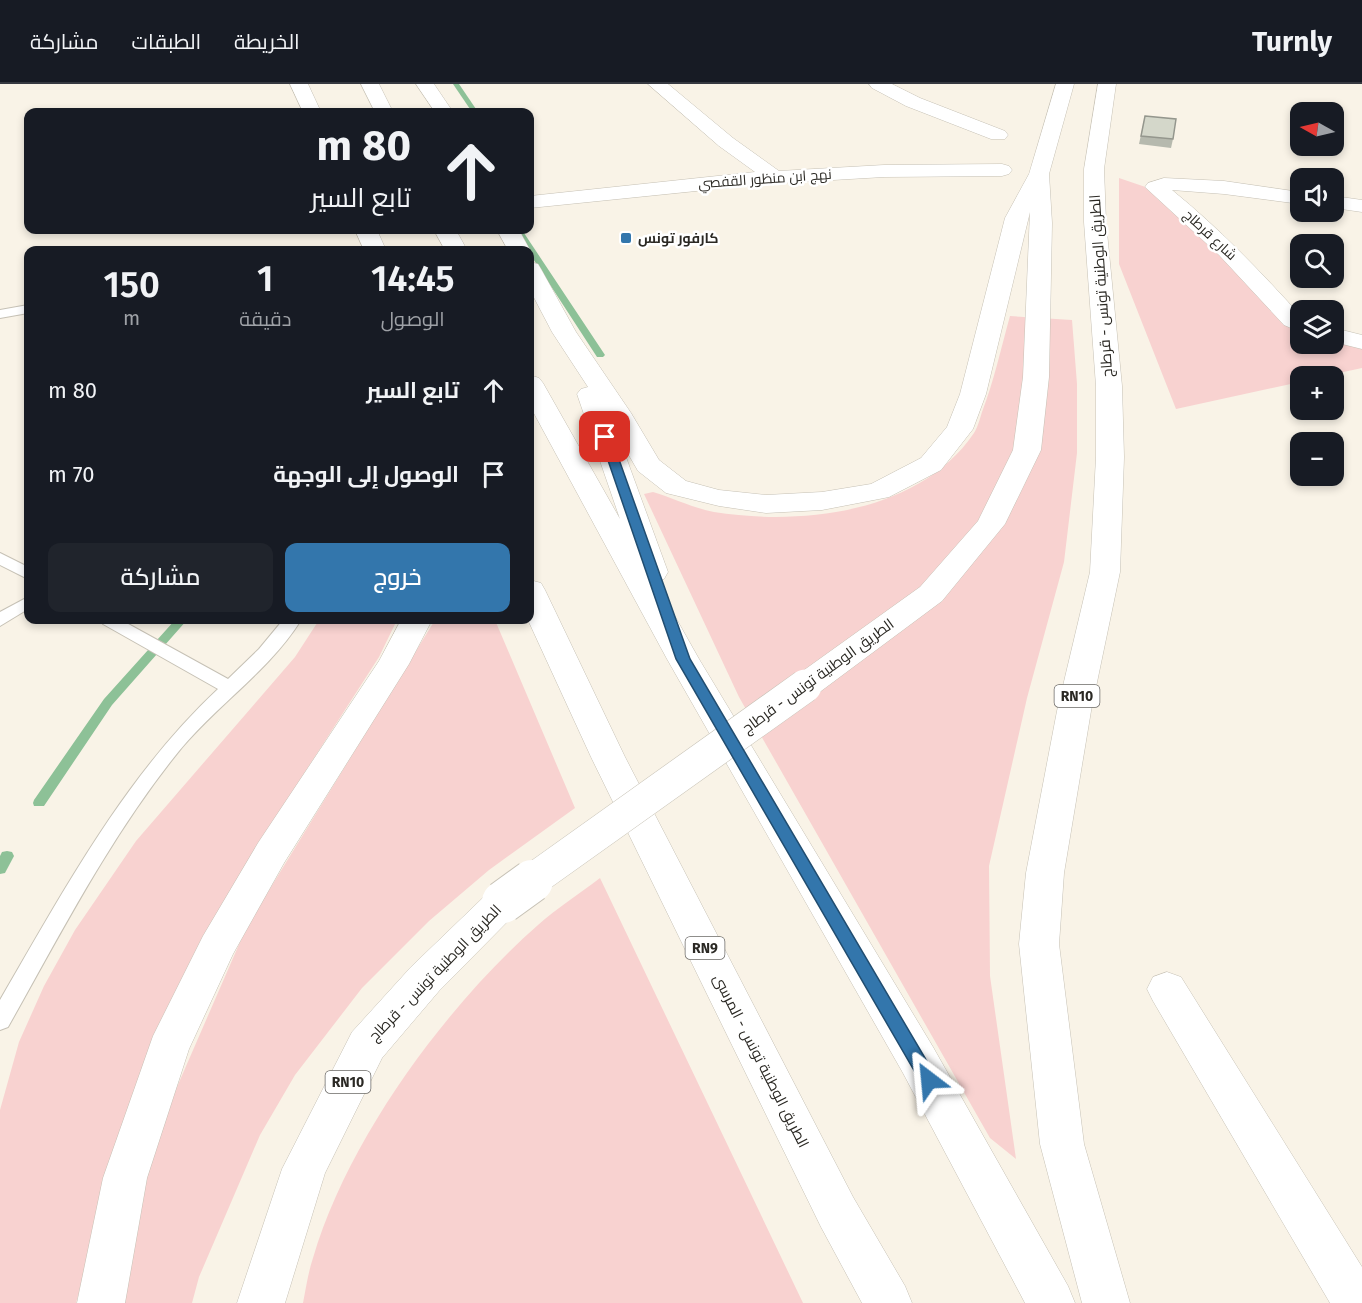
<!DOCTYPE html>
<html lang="ar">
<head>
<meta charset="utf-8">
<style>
	body { margin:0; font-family:"Fira Sans",Cairo,sans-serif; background:#20242c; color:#f1f3f6; direction:rtl; height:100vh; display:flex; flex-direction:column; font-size:22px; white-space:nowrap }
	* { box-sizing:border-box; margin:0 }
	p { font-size:20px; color:#9ea1a6 }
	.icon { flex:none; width:33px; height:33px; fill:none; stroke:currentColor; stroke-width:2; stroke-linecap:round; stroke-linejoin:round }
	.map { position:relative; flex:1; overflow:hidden; direction:ltr }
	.panel { position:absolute; left:24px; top:162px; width:510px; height:378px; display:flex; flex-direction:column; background:#171b24; border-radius:12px; box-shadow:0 3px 9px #0003; direction:rtl }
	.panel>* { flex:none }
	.banner { position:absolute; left:24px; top:24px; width:510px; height:126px; border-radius:12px; box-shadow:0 3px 9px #0003; direction:rtl; background:#171b24; color:#f1f3f6; overflow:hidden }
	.needle { width:39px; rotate:278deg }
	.buttons { position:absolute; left:1290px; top:18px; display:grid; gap:12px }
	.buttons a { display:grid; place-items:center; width:54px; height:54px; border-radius:12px; background:#171b24; box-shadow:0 3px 9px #0003; font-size:30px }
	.pin { position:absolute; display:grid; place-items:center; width:51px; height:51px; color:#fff; margin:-26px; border-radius:12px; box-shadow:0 3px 9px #0006 }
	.me { position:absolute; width:66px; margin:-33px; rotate:331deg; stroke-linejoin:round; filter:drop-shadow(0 0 4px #0008) }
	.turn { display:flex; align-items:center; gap:21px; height:126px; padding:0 24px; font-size:27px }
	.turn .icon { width:78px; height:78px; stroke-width:2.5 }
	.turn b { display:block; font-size:42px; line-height:51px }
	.eta { display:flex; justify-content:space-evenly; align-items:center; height:102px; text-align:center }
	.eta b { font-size:36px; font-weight:600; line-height:42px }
	.cta { display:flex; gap:12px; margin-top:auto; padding:12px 24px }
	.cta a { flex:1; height:69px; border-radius:12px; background:#3376ac; color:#fff; font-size:24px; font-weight:600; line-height:69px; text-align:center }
	.cta a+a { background:#20242c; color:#f1f3f6 }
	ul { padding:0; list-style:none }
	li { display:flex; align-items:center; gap:18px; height:84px; padding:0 24px }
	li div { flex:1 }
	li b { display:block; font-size:22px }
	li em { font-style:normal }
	header { display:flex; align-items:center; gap:36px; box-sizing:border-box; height:84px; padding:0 30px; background:#171b24; border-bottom:2px solid #363941 }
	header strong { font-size:28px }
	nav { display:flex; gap:33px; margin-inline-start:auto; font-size:21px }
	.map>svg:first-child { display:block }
	.green { fill:#f8d2d0 }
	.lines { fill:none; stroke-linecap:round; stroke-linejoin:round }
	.stream { fill:#8dc197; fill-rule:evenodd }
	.lane-casing { stroke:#c6c1b5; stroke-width:2 }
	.street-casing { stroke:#c6c1b5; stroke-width:1 }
	.highway-casing { stroke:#c6c1b5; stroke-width:1 }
	.lane { fill:#fff; fill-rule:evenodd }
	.street { fill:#fff; fill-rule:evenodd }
	.highway { fill:#fff; fill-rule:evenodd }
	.highway-bridge-far1-casing { stroke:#c6c1b5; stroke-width:34; stroke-linecap:butt }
	.highway-bridge-casing { stroke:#c6c1b5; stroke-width:44; stroke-linecap:butt }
	.highway-bridge-far1 { stroke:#fff; stroke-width:33 }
	.highway-bridge { stroke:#fff; stroke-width:42 }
	.wall { fill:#b6b9ae }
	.building { fill:#d4d7ca; stroke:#94968d; stroke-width:1.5 }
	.route { fill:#3376ac; stroke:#214d70; stroke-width:1.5 }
	.poi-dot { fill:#3376ac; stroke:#fff; stroke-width:2 }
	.labels { text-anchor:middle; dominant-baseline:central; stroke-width:5; stroke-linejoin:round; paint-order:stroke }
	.far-street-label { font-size:14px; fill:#2b2924; stroke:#fff }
	.far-poi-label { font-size:14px; font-weight:bold; fill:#2b2924; stroke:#fff; text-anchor:start }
	.shield { fill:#fff; stroke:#6b6966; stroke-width:1.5 }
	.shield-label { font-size:14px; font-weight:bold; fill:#2b2924 }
	.street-label { font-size:15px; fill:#2b2924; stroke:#fff }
</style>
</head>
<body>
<header>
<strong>Turnly</strong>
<nav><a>الخريطة</a><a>الطبقات</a><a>مشاركة</a></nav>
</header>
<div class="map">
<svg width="1362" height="1219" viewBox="0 0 1362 1219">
	<rect width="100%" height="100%" fill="#f9f3e7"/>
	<g class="green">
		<path d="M1119 94 1166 110 1285 231 1300 237V260H1334V249L1362 259V284L1325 292H1300V298L1176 325 1119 180Z"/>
		<path d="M1010 232 1072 236 1077 300V369L1064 478 1027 614 989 782 990 892 1016 1075 990 1054 739 613 644 410 653 408C673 414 693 424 714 428 802 442 920 429 974 349 978 343 980 334 982 328 994 297 1001 264 1010 232Z"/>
		<path d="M319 536H397L379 573 262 755 154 953 76 1219H0V1026L19 958 44 902 75 846 136 757 295 573Z"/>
		<path d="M435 536H495L575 724 489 786 429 837 362 904 295 991 260 1051 199 1193 192 1219H122L143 1099 170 1019 247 842Z"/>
		<path d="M600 794 803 1219H303C306 1204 308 1189 313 1174 348 1055 445 923 538 841 557 824 579 810 600 794Z"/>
	</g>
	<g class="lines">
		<g class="stream">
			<path d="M453 0H459L478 28H472Z"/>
			<path d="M514 146H522L605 271 603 273H597L530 170V166H527Z"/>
			<path d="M175 536H187L112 621 44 722H34L33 719 34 716 104 615Z"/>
			<path d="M7 767 12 768 14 772 5 789 0 790V772L2 768Z"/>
		</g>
		<g class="lane-casing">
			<g id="lane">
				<path d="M28 221V229L0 234V226Z"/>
				<path d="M0 469 28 483V495L0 481Z"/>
				<path d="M28 513V525L0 542V528Z"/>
				<path d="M100 536H121L228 595 259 565 283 536H301C269 587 217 621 179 667 111 751 61 849 8 943L0 946V916C64 806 125 692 218 605L103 540Z"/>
			</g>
		</g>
		<g class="street-casing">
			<g id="street">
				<path d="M648 0H668L733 54 779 87 884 81 1002 80 1009 82 1012 86 1009 90 1002 92 884 93 765 100 530 124V112L755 88 719 62Z"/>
				<path d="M869 0H892L920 14 1005 47 1008 51 1005 55H991L906 22 872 4Z"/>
				<path d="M1164 94 1224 97 1300 108V120L1224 110 1172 106C1219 144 1260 187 1300 231V248L1284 241 1219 171 1145 103 1148 99Z"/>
				<path d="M1334 112 1362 116V128L1334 124Z"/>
				<path d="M1334 244 1362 251V265L1334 258Z"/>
				<path d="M1167 888 1181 893 1362 1183V1219H1330L1153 917 1147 905 1153 893Z"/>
			</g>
		</g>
		<g class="highway-casing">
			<g id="highway">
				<path d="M290 0H308L321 28H303Z"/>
				<path d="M361 0H379L393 28H375Z"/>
				<path d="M416 0H434L453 28H435Z"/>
				<path d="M1056 0H1074L1049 90 1052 139 1049 293 1041 366 1005 440 942 517 817 610 805 613 793 610 789 602 793 594 920 503 978 437 1013 366 1023 293 1030 128 986 310 973 345 941 386 889 413 879 415 822 426 766 429 719 422 666 409 638 387 619 354 668 488 664 495 655 497 699 575 933 963 1068 1202 1075 1219H1025L903 989 667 575 530 322V291L539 294 543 299 620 435 577 310 581 305 588 303 552 248 530 206V178L538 180 541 185 576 248 631 329 659 376 686 397 719 406 766 411 822 408 871 400 921 374 947 343 960 310 1005 134 1029 90Z"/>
				<path d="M1098 0H1116L1104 85 1106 138 1122 302 1124 373 1120 488 1091 627 1064 789 1059 860 1084 1060 1130 1219H1082L1040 1060 1019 860 1026 789 1057 627 1090 488 1096 373V302L1084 138V85Z"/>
				<path d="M355 146H377L386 166H364Z"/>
				<path d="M434 146H456L467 166H445Z"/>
				<path d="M497 146H519L530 166H508Z"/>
				<path d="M530 496 541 499 545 506 625 673 853 1113 905 1202 912 1219H862L821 1143 591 673 528 536Z"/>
				<path d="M401 536H432L409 580 284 779 233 870 189 965 147 1094 125 1219H77L103 1094 153 952 203 852 258 759 379 577Z"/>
				<path d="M503 803 516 807 522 818 516 829 439 907 382 974 325 1089 285 1219H237L282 1085 352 948 411 883 490 807Z"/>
			</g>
		</g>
		<use href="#lane" class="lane"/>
		<use href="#street" class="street"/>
		<use href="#highway" class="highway"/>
		<g class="highway-bridge-far1-casing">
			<path id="highway-bridge-far1" d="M530 798 805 602"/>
		</g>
		<g class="highway-bridge-casing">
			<path id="highway-bridge" d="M503 818 532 797"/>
		</g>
		<use href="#highway-bridge-far1" class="highway-bridge-far1"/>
		<use href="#highway-bridge" class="highway-bridge"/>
	</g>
	<path class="wall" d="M1145 32 1173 55 1171 64 1139 60Z"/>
	<path class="building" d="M1145 32 1176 35 1173 55 1141 52Z"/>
	<path class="route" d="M605 350 611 353 690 575 935 991 938 996 935 1002 929 1004 923 1002 676 575 600 353Z"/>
	<rect class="poi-dot" x="620" y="148" width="12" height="12" rx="3"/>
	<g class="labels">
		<g class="far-street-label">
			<text transform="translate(765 95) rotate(-4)">نهج ابن منظور القفصي</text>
			<text transform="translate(1210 151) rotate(43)">شارع قرطاج</text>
		</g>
		<g class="far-poi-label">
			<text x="638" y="154">كارفور تونس</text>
		</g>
		<g class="shield">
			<rect x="1054.5" y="601" width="45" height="22" rx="4.5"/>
			<rect x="685.5" y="853" width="39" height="22" rx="4.5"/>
			<rect x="325.5" y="987" width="45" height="22" rx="4.5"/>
		</g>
		<g class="shield-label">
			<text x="1077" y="612">RN10</text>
			<text x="705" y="864">RN9</text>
			<text x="348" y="998">RN10</text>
		</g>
		<g class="street-label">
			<text transform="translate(1101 202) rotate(-94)">الطريق الوطنية تونس - قرطاج</text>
			<text transform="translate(818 592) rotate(-36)">الطريق الوطنية تونس - قرطاج</text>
			<text transform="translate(435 889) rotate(-46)">الطريق الوطنية تونس - قرطاج</text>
			<text transform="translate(761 977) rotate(63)">الطريق الوطنية تونس - المرسى</text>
		</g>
	</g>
</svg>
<div class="buttons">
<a><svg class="needle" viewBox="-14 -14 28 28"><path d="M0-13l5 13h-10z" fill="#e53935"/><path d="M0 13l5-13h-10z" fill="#9ea1a6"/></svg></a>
<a><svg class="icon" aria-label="sound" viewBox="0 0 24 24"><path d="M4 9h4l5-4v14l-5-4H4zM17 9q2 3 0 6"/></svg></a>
<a><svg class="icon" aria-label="search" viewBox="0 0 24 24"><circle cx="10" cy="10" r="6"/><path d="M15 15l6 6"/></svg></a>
<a><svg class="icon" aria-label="layers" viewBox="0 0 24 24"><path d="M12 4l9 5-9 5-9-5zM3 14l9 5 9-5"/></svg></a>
<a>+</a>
<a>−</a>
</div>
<div class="pin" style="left:605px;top:353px;background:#d93025"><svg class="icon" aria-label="arrive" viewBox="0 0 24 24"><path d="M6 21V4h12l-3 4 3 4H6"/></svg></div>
<svg class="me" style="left:929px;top:996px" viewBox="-20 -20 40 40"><path d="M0-17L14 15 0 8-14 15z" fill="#3376ac" stroke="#fff" stroke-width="4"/></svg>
<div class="banner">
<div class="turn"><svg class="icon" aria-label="ahead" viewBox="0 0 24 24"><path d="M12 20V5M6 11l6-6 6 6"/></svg><div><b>80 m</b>تابع السير</div></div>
</div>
<section class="panel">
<div class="eta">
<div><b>14:45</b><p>الوصول</p></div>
<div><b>1</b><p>دقيقة</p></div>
<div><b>150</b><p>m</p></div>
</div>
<ul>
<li><svg class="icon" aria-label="ahead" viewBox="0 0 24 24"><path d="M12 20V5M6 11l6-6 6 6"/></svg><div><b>تابع السير</b></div><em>80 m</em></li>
<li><svg class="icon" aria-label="arrive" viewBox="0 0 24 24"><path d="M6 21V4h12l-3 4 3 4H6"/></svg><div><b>الوصول إلى الوجهة</b></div><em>70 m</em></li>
</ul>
<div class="cta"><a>خروج</a><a>مشاركة</a></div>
</section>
</div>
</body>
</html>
